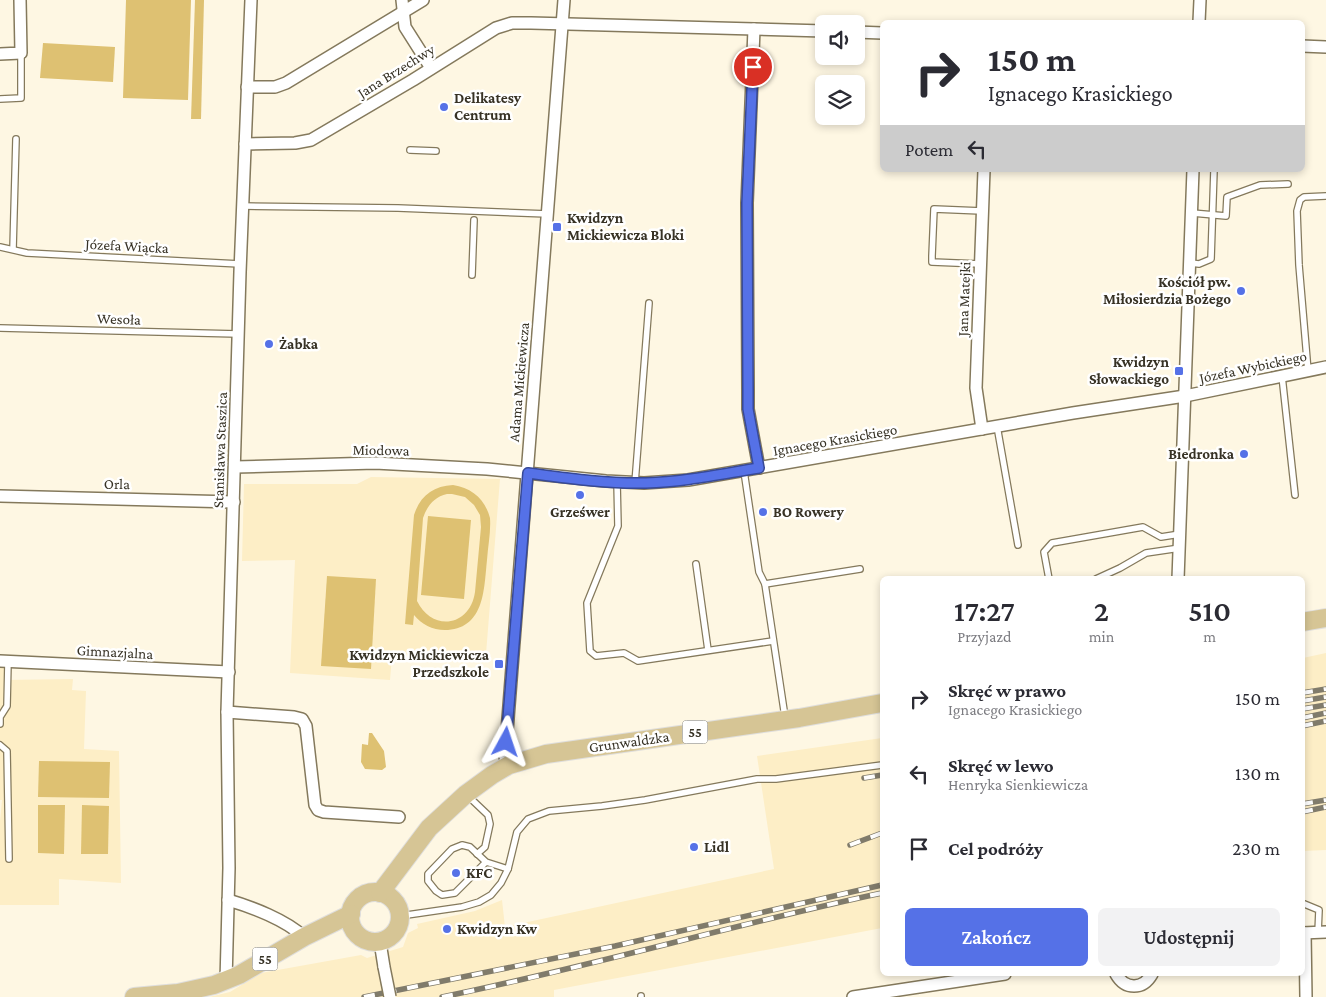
<!DOCTYPE html>
<html lang="pl">
<head>
<meta charset="utf-8">
<style>
	body { margin:0; font-family:"Crimson Pro",serif; background:#f2f2f3; color:#2b2b33; height:100vh; display:flex; flex-direction:column; font-size:19px; white-space:nowrap }
	* { box-sizing:border-box; margin:0 }
	p { font-size:16px; color:#7c7c81 }
	.icon { flex:none; width:28px; height:28px; fill:none; stroke:currentColor; stroke-width:2; stroke-linecap:round; stroke-linejoin:round }
	.map { position:relative; flex:1; overflow:hidden }
	.drawer { position:absolute; left:880px; top:576px; width:425px; height:400px; display:flex; flex-direction:column; background:#fff; border-radius:8px; box-shadow:0 2px 8px #0003 }
	.drawer>* { flex:none }
	.guide { position:absolute; left:880px; top:20px; width:425px; height:152px; border-radius:8px; box-shadow:0 2px 8px #0003; background:#fff; color:#2b2b33; overflow:hidden }
	.tools { position:absolute; left:815px; top:15px; display:grid; gap:10px }
	.tools a { display:grid; place-items:center; width:50px; height:50px; border-radius:8px; background:#fff; box-shadow:0 2px 8px #0003; font-size:25px }
	.pin { position:absolute; display:grid; place-items:center; width:42px; height:42px; color:#fff; margin:-21px; border:2px solid #fff; border-radius:50%; box-shadow:0 1px 5px #0007 }
	.me { position:absolute; width:55px; margin:-28px; rotate:5deg; stroke-linejoin:round; filter:drop-shadow(0 0 4px #0008) }
	.turn { display:flex; align-items:center; gap:18px; height:105px; padding:0 25px; font-size:22px }
	.turn .icon { width:65px; height:65px; stroke-width:2.5 }
	.turn b { display:block; font-size:35px; line-height:42px }
	.then { display:flex; align-items:center; height:48px; padding:0 25px; background:#0003; gap:10px; font-size:19px }
	.eta { display:flex; justify-content:space-evenly; align-items:center; height:85px; text-align:center }
	.eta b { font-size:30px; font-weight:600; line-height:35px }
	.cta { display:flex; gap:10px; margin-top:auto; padding:10px 25px }
	.cta a { flex:1; height:58px; border-radius:8px; background:#5571e7; color:#fff; font-size:20px; font-weight:600; line-height:58px; text-align:center }
	.cta a+a { background:#f2f2f3; color:#2b2b33 }
	ul { padding:0; list-style:none }
	li { display:flex; align-items:center; gap:15px; height:75px; padding:0 25px }
	li div { flex:1 }
	li b { display:block; font-size:19px }
	li em { font-style:normal }
	.map>svg:first-child { display:block }
	.built { fill:#fdeec6 }
	.green { fill:#dec172; fill-rule:evenodd }
	.lines { fill:none; stroke-linecap:round; stroke-linejoin:round }
	.lane-casing { stroke:#84795c; stroke-width:8 }
	.street-casing { stroke:#84795c; stroke-width:14 }
	.primary-casing { stroke:#dfdedc; stroke-width:20 }
	.lane { stroke:#fff; stroke-width:5.5 }
	.street { stroke:#fff; stroke-width:11 }
	.primary { stroke:#d6c595; stroke-width:18 }
	.rail-casing { stroke:#807b6b; stroke-width:5.5 }
	.rail { stroke:#fff; stroke-width:4; stroke-dasharray:11; stroke-linecap:butt }
	.street-bridge-casing { stroke:#84795c; stroke-width:14; stroke-linecap:butt }
	.street-bridge { stroke:#fff; stroke-width:11 }
	.route-casing { stroke:#374996; stroke-width:12 }
	.route { stroke:#5571e7; stroke-width:9 }
	.poi-dot { fill:#5571e7; stroke:#fff; stroke-width:2 }
	.labels { text-anchor:middle; dominant-baseline:central; stroke-width:5; stroke-linejoin:round; paint-order:stroke }
	.shield { fill:#fff; stroke:#737066; stroke-width:1 }
	.shield-label { font-size:14px; font-weight:bold; fill:#373225 }
	.street-label { font-size:15px; fill:#373225; stroke:#fff }
	.poi-label { font-size:15px; font-weight:bold; fill:#373225; stroke:#fff; text-anchor:start }
</style>
</head>
<body>
<div class="map">
<svg width="1326" height="997" viewBox="0 0 1326 997">
	<rect width="100%" height="100%" fill="#fef7e3"/>
	<g class="built">
		<path d="M371 477 500 479 486 654 392 656 390 680 290 673 295 560 242 561 244 484H357Z"/>
		<path d="M1326 653V850L1303 851V658Z"/>
		<path d="M0 667H4V680L73 679 72 690 86 691 84 749 119 751 121 883 59 879V905H0V821L2 800H0Z"/>
		<path d="M882 738V928L554 990V997H209L230 992 261 973 361 955 367 958 403 947 408 933 418 928 417 924 475 911 502 900 505 927 774 869 757 756Z"/>
	</g>
	<g class="green">
		<path d="M126 0H191L188 100 123 98Z"/>
		<path d="M195 0H204L201 119H191Z"/>
		<path d="M43 43 115 47 113 82 40 78Z"/>
		<path d="M453 485C472 488 485 499 490 518 491 532 488 546 487 560 484 588 485 627 448 630 434 631 422 625 414 615L413 625 405 624 414 515C420 496 433 486 453 485ZM447 494H452L465 497 474 505 480 515 481 527 475 592C470 627 432 632 417 601L423 518C427 506 434 497 447 494Z"/>
		<path d="M428 516 471 520 464 599 421 595Z"/>
		<path d="M327 576 376 579 371 669 321 666Z"/>
		<path d="M369 733H372L384 751 386 767 382 770 365 769 361 762 362 744 368 745Z"/>
		<path d="M39 761 110 762 109 798 38 797Z"/>
		<path d="M38 805H65L64 854 38 853Z"/>
		<path d="M82 805 109 806 108 854H81Z"/>
	</g>
	<g class="lines">
		<g class="lane-casing">
			<g id="lane">
				<path d="M0 99 21 98V53"/>
				<path d="M410 150 436 151"/>
				<path d="M243 206 398 208 548 214"/>
				<path d="M1192 213 1226 216 1227 197 1260 185 1288 184"/>
				<path d="M0 247 27 253 240 264"/>
				<path d="M13 249 16 139"/>
				<path d="M1190 263 1199 264 1211 259 1214 170"/>
				<path d="M980 264 932 262V256L934 209 982 211"/>
				<path d="M472 275 474 220"/>
				<path d="M0 328 238 334"/>
				<path d="M1308 371 1299 265 1297 211 1300 200 1304 197 1326 196"/>
				<path d="M1282 376 1295 495"/>
				<path d="M997 426 1018 545"/>
				<path d="M744 471 759 572 765 584 785 717"/>
				<path d="M617 482 618 526 587 603 590 651 596 656 624 653 638 661 773 641"/>
				<path d="M635 483 649 303"/>
				<path d="M696 564 708 650"/>
				<path d="M1049 579 1044 552 1052 543 1143 527 1161 537 1180 534"/>
				<path d="M1096 579 1120 568 1146 553 1180 548"/>
				<path d="M765 584 860 569"/>
				<path d="M0 724V717L7 706 8 662"/>
				<path d="M0 745 7 751 9 859"/>
				<path d="M468 796 488 815 490 824 485 847 477 854"/>
				<path d="M486 862 455 893 442 895 436 891 428 881V874L452 849 462 845 470 847 486 862 508 869"/>
				<path d="M1302 903 1319 910 1318 933"/>
				<path d="M400 916 462 907 479 902 491 895 501 883 508 869 517 832 528 819 549 811 602 806 645 800 757 779H776L882 765"/>
				<path d="M641 996V997"/>
			</g>
		</g>
		<g class="street-casing">
			<g id="street">
				<path d="M402 0 405 27 431 68"/>
				<path d="M1199 22 1200 0"/>
				<path d="M754 29 747 203 748 389V409L759 468"/>
				<path d="M856 32 882 33"/>
				<path d="M1302 46 1326 47"/>
				<path d="M0 54 21 53 20 0"/>
				<path d="M247 87H275L286 83 423 0"/>
				<path d="M245 144 295 143 311 140 413 80 496 28 512 23H531L824 31"/>
				<path d="M982 429 976 388 984 170"/>
				<path d="M235 467 375 463 487 469 606 481 644 483 688 480 1073 413 1185 396 1326 367"/>
				<path d="M0 496 234 502"/>
				<path d="M1178 579 1193 170"/>
				<path d="M0 661 229 672"/>
				<path d="M227 712 294 717 302 719 306 726 315 805 318 810 324 812 399 817"/>
				<path d="M509 765 505 757 564 0"/>
				<path d="M228 900C252 907 286 920 304 937"/>
				<path d="M1302 933 1326 932"/>
				<path d="M1305 933 1306 997"/>
				<path d="M380 942 384 967"/>
				<path d="M1116 974C1125 990 1143 990 1152 974"/>
				<path d="M226 981 229 868 227 712 240 272 251 0"/>
				<path d="M853 997 1005 974"/>
			</g>
		</g>
		<g class="primary-casing">
			<g id="primary">
				<path d="M1302 622 1326 618"/>
				<circle cx="375" cy="917" r="25"/>
				<path d="M380 893 429 828 466 794 492 775 509 765 546 754 799 718 882 703"/>
				<path d="M134 997 178 993 214 985 239 975 304 937 351 914"/>
			</g>
		</g>
		<use href="#lane" class="lane"/>
		<use href="#street" class="street"/>
		<use href="#primary" class="primary"/>
		<g class="rail-casing">
			<g id="rail">
				<path d="M1302 693 1326 689"/>
				<path d="M1302 701 1326 697"/>
				<path d="M1302 709 1326 705"/>
				<path d="M1302 718 1326 713"/>
				<path d="M1302 726 1326 721"/>
				<path d="M864 778 882 775"/>
				<path d="M1302 804 1326 800"/>
				<path d="M1302 812 1326 807"/>
				<path d="M850 845 882 833"/>
				<path d="M364 997 615 946 882 885"/>
				<path d="M442 997C590 967 735 924 882 893"/>
			</g>
		</g>
		<use href="#rail" class="rail"/>
		<g class="street-bridge-casing">
			<path id="street-bridge" d="M384 967 390 997"/>
		</g>
		<use href="#street-bridge" class="street-bridge"/>
	</g>
	<g class="lines">
		<g class="route-casing">
			<path id="route" d="M506 742 528 473C566 478 607 484 646 483 684 482 721 474 759 468L748 409V389L747 203 753 67"/>
		</g>
		<use href="#route" class="route"/>
	</g>
	<g class="poi-dot">
		<circle cx="444" cy="107" r="5"/>
		<rect x="552" y="222" width="10" height="10" rx="2.5"/>
		<circle cx="1241" cy="291" r="5"/>
		<circle cx="269" cy="344" r="5"/>
		<rect x="1174" y="366" width="10" height="10" rx="2.5"/>
		<circle cx="1244" cy="454" r="5"/>
		<circle cx="580" cy="495" r="5"/>
		<circle cx="763" cy="512" r="5"/>
		<rect x="494" y="659" width="10" height="10" rx="2.5"/>
		<circle cx="694" cy="847" r="5"/>
		<circle cx="456" cy="873" r="5"/>
		<circle cx="447" cy="929" r="5"/>
	</g>
	<g class="labels">
		<g class="shield">
			<rect x="682.5" y="720.5" width="25" height="23" rx="4"/>
			<rect x="252.5" y="947.5" width="25" height="23" rx="4"/>
		</g>
		<g class="shield-label">
			<text x="695" y="732">55</text>
			<text x="265" y="959">55</text>
		</g>
		<g class="street-label">
			<text transform="translate(396 71) rotate(-32)">Jana Brzechwy</text>
			<text transform="translate(127 246) rotate(3)">Józefa Wiącka</text>
			<text transform="translate(964 299) rotate(-88)">Jana Matejki</text>
			<text transform="translate(119 319) rotate(2)">Wesoła</text>
			<text transform="translate(1253 367) rotate(-12)">Józefa Wybickiego</text>
			<text transform="translate(519 382) rotate(-85)">Adama Mickiewicza</text>
			<text transform="translate(835 440) rotate(-10)">Ignacego Krasickiego</text>
			<text transform="translate(220 450) rotate(-88)">Stanisława Staszica</text>
			<text transform="translate(381 450) rotate(1)">Miodowa</text>
			<text transform="translate(117 484) rotate(1)">Orla</text>
			<text transform="translate(115 652) rotate(3)">Gimnazjalna</text>
			<text transform="translate(629 742) rotate(-8)">Grunwaldzka</text>
		</g>
		<g class="poi-label">
			<text x="454" y="98">Delikatesy<tspan x="454" dy="17">Centrum</tspan></text>
			<text x="567" y="218">Kwidzyn<tspan x="567" dy="17">Mickiewicza Bloki</tspan></text>
			<text x="1231" y="282" text-anchor="end">Kościół pw.<tspan x="1231" dy="17">Miłosierdzia Bożego</tspan></text>
			<text x="279" y="344">Żabka</text>
			<text x="1169" y="362" text-anchor="end">Kwidzyn<tspan x="1169" dy="17">Słowackiego</tspan></text>
			<text x="1234" y="454" text-anchor="end">Biedronka</text>
			<text x="580" y="512" text-anchor="middle">Grześwer</text>
			<text x="773" y="512">BO Rowery</text>
			<text x="489" y="655" text-anchor="end">Kwidzyn Mickiewicza<tspan x="489" dy="17">Przedszkole</tspan></text>
			<text x="704" y="847">Lidl</text>
			<text x="466" y="873">KFC</text>
			<text x="457" y="929">Kwidzyn Kw</text>
		</g>
	</g>
</svg>
<div class="tools">
<a><svg class="icon" aria-label="sound" viewBox="0 0 24 24"><path d="M4 9h4l5-4v14l-5-4H4zM17 9q2 3 0 6"/></svg></a>
<a><svg class="icon" aria-label="layers" viewBox="0 0 24 24"><path d="M12 4l9 5-9 5-9-5zM3 14l9 5 9-5"/></svg></a>
</div>
<div class="pin" style="left:753px;top:67px;background:#d93025"><svg class="icon" aria-label="arrive" viewBox="0 0 24 24"><path d="M6 21V4h12l-3 4 3 4H6"/></svg></div>
<svg class="me" style="left:506px;top:742px" viewBox="-20 -20 40 40"><path d="M0-17L14 15 0 8-14 15z" fill="#5571e7" stroke="#fff" stroke-width="4"/></svg>
<div class="guide">
<div class="turn"><svg class="icon" aria-label="right" viewBox="0 0 24 24"><path d="M7 20v-9h11M14 6l5 5-5 5"/></svg><div><b>150 m</b>Ignacego Krasickiego</div></div>
<div class="then">Potem<svg class="icon" aria-label="left" viewBox="0 0 24 24"><path d="M17 20v-9H6M10 6l-5 5 5 5"/></svg></div>
</div>
<section class="drawer">
<div class="eta">
<div><b>17:27</b><p>Przyjazd</p></div>
<div><b>2</b><p>min</p></div>
<div><b>510</b><p>m</p></div>
</div>
<ul>
<li><svg class="icon" aria-label="right" viewBox="0 0 24 24"><path d="M7 20v-9h11M14 6l5 5-5 5"/></svg><div><b>Skręć w prawo</b><p>Ignacego Krasickiego</p></div><em>150 m</em></li>
<li><svg class="icon" aria-label="left" viewBox="0 0 24 24"><path d="M17 20v-9H6M10 6l-5 5 5 5"/></svg><div><b>Skręć w lewo</b><p>Henryka Sienkiewicza</p></div><em>130 m</em></li>
<li><svg class="icon" aria-label="arrive" viewBox="0 0 24 24"><path d="M6 21V4h12l-3 4 3 4H6"/></svg><div><b>Cel podróży</b></div><em>230 m</em></li>
</ul>
<div class="cta"><a>Zakończ</a><a>Udostępnij</a></div>
</section>
</div>
</body>
</html>
